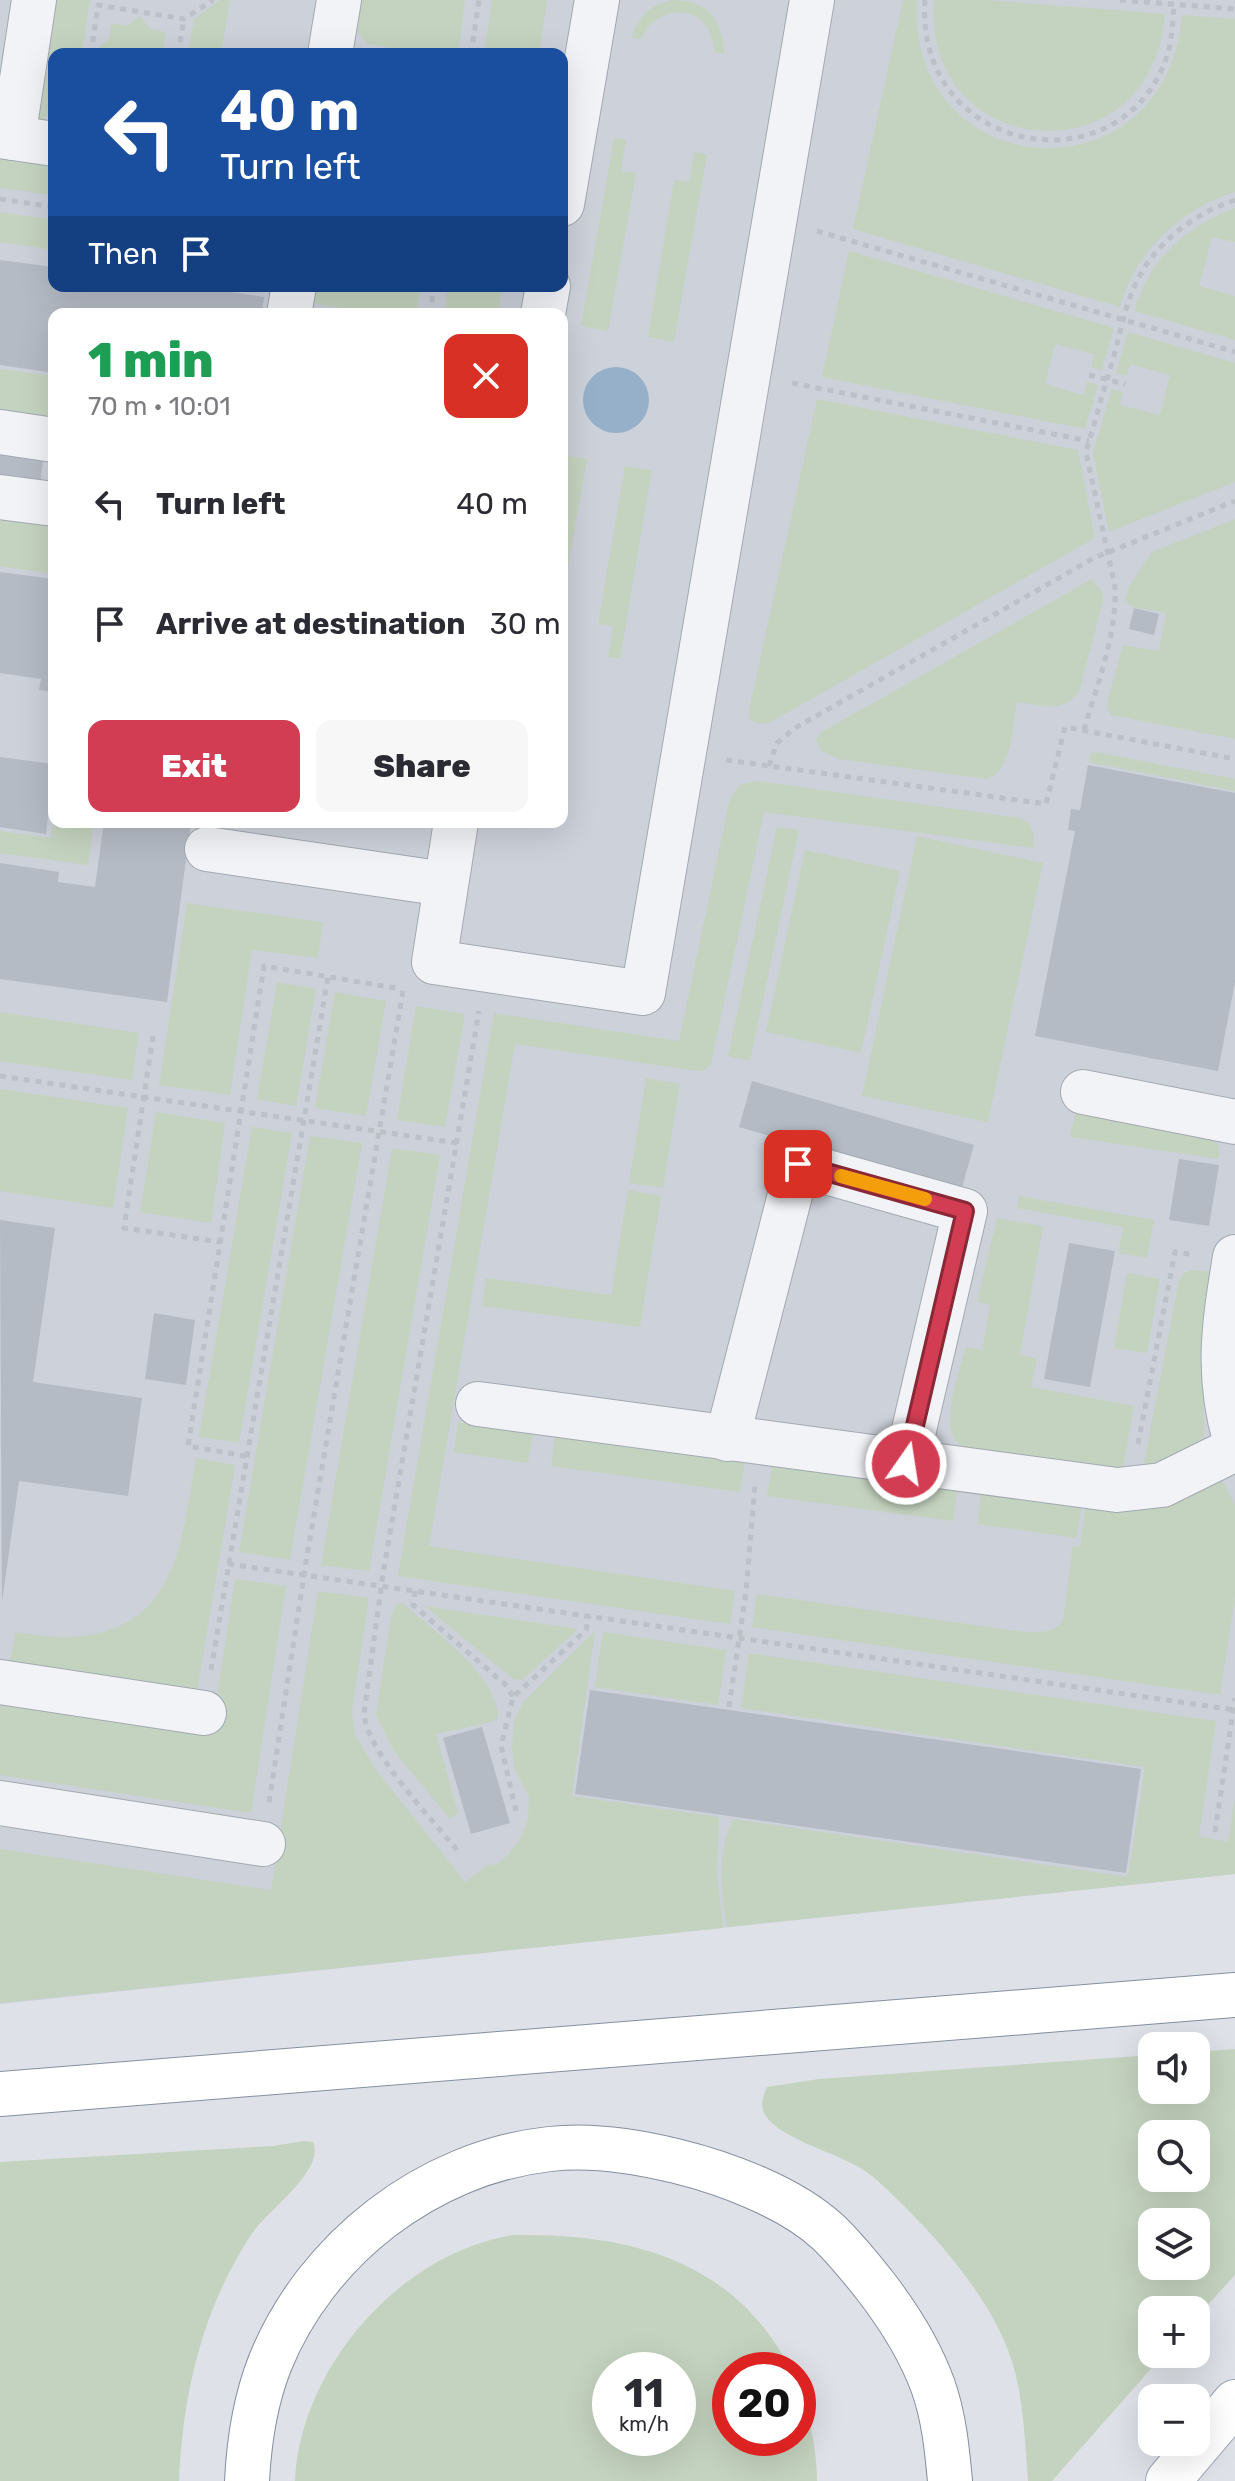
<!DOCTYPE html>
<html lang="en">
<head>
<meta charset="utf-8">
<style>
	body { margin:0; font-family:Rubik,sans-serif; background:#f7f7f7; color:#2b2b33; height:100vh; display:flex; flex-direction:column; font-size:30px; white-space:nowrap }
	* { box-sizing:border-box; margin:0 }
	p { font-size:26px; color:#7c7c81 }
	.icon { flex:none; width:44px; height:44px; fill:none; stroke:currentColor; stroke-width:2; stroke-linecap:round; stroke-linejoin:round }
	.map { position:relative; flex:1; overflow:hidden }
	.details { position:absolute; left:48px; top:308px; width:520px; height:520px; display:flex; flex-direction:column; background:#fff; border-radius:16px; box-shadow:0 8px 32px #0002 }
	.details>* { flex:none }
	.banner { position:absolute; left:48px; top:48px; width:520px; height:244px; border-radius:16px; box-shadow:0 8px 32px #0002; background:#1a4fa0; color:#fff; overflow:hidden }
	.buttons { position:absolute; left:1138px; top:2032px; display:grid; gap:16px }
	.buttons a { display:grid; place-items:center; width:72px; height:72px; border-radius:16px; background:#fff; box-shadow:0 8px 32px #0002; font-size:40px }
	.speed { position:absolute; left:592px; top:2352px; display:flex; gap:16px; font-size:40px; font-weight:700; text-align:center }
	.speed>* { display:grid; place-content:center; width:104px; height:104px; border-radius:50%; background:#fff; box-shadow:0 8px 32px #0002; line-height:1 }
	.speed small { font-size:20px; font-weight:400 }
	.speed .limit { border:12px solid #d22; background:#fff; color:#111 }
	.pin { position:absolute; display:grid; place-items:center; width:68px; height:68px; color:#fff; margin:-34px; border-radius:16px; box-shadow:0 4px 12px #0006 }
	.me { position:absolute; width:88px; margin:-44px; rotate:13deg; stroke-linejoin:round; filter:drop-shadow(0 0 6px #0008) }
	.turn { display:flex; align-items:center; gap:28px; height:168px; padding:0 40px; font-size:36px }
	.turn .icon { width:104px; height:104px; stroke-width:2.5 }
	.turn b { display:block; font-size:56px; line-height:68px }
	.then { display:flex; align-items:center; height:76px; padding:0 40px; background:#0003; gap:16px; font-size:30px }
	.round { display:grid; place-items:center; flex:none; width:84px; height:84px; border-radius:16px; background:#f7f7f7 }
	.headline { display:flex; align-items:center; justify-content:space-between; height:136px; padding:0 40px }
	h1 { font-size:48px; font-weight:800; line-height:60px; color:#1e9e55 }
	.action { display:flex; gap:16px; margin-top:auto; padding:16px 40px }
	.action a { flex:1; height:92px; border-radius:16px; background:#d33d53; color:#fff; font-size:32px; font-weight:800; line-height:92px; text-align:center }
	.action a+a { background:#f7f7f7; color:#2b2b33 }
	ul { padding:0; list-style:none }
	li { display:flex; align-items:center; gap:24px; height:120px; padding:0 40px }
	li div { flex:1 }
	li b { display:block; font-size:30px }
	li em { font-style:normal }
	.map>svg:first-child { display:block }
	.built { fill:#ccd1da; fill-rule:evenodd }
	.green { fill:#c4d3bf; fill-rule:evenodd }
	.water { fill:#97b0ca }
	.building { fill:#b5bbc5 }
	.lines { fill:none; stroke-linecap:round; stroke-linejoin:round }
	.minor-casing { stroke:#a3a9b2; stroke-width:46 }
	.major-casing { stroke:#9da6b4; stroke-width:46 }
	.highway-casing { stroke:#858f9f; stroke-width:46 }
	.path { stroke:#bcc0c7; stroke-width:5; stroke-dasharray:6 6; stroke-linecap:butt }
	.minor { stroke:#f1f3f6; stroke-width:44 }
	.major { stroke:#fff; stroke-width:44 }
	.highway { stroke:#fff; stroke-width:44 }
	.route-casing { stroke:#892836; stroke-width:20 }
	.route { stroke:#d33d53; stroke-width:14 }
	.slow { stroke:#f59e0b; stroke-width:14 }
</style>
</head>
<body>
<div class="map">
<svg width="1235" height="2481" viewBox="0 0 1235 2481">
	<rect width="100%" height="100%" fill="#dee2e8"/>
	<path class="built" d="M0 0H1235V1874L0 2004ZM54 54H562V286H54ZM54 314H562V822H54Z"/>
	<g class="green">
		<path d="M57 0H90L82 54H54V110L39 121Z"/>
		<path d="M220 0H230L221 54H188L194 19Z"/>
		<path d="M360 0H465L458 54H427L367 44 357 30Z"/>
		<path d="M492 0H547L539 54H484Z"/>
		<path d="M672 0C708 0 723 20 724 54L714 52C713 3 658 0 641 39L631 38C639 17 649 5 672 0Z"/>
		<path d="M903 0H917C906 185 1167 204 1182 15L1235 19V192C1182 208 1134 252 1120 307L853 229Z"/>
		<path d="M934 0H987L1165 14C1152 181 922 163 934 0Z"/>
		<path d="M140 16 150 29 165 32 164 47 168 54H100L96 49 109 39 111 23 127 26Z"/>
		<path d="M614 138 626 140 621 171 636 173 608 331 581 326Z"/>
		<path d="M694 152 707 154 674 342 648 337 674 180 689 182Z"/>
		<path d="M0 157 54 165V195L0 188Z"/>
		<path d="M1235 208V242L1212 237 1199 286 1235 296V340L1135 311C1147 260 1188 226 1235 208Z"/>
		<path d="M0 212 54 220V250L0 242Z"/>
		<path d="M849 251 1114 328 1102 370 1091 367 1094 354 1055 344 1045 384 1083 395 1087 382 1098 385 1085 429 822 377Z"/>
		<path d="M307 286H421L416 314H377L304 302Z"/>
		<path d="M448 286H502L498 314H444Z"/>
		<path d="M1128 332 1235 363V482L1109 532 1093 453 1112 389 1123 392 1120 405 1160 415 1170 375 1130 364 1127 376 1116 373Z"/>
		<path d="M0 369 54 376V424L0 417Z"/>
		<path d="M817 399 1078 450 1095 538 769 723 758 724 749 719V710Z"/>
		<path d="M562 455 587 459 562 601Z"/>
		<path d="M625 466 652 470 620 659 608 657 613 626 598 624Z"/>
		<path d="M0 515 54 522V574L0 566Z"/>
		<path d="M1235 519V739L1111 715 1107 708 1108 699 1123 645 1159 651 1166 613 1133 607 1125 600 1129 586 1152 552Z"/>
		<path d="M1092 579 1102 592 1103 600 1080 689C1065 715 1042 705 1017 702 1012 725 1013 770 987 779L839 759 821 751 816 740 820 733Z"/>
		<path d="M1096 752 1235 779V791L1088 762 1091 754Z"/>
		<path d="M758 781 1020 818C1034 823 1034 835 1033 848L764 812 711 1064 703 1071H697L515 1044 429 1546 735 1591 730 1624 398 1576 494 1013 679 1041 730 798 741 784Z"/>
		<path d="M54 816V822H94L88 865 0 853V831L51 838Z"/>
		<path d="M777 827 799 830 750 1061 728 1056Z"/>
		<path d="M917 836 1043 863 988 1122 862 1096Z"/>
		<path d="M805 850 900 871 861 1053 766 1032Z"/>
		<path d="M187 903 323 922 318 958 252 950 230 1095 159 1085Z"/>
		<path d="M277 982 316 989 296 1106 257 1099Z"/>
		<path d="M335 992 386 1001 366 1116 315 1108Z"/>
		<path d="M416 1006 465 1014 445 1127 397 1120Z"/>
		<path d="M0 1012 139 1033 132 1080 0 1061Z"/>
		<path d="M646 1078 680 1084 663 1188 629 1183Z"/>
		<path d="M0 1089 128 1108 113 1208 0 1191Z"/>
		<path d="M1076 1111 1210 1137 1219 1146V1159L1070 1137Z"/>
		<path d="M156 1112 225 1123 211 1223 140 1212Z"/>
		<path d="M252 1127 292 1133 239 1443 199 1437Z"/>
		<path d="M310 1136 362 1143 290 1560 239 1552Z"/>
		<path d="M392 1148 440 1155 369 1571 321 1565Z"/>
		<path d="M628 1190 661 1196 640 1327 482 1306 486 1278 611 1295Z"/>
		<path d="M1019 1196 1154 1220 1147 1258 1118 1253 1123 1227 1017 1208Z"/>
		<path d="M997 1218 1043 1226 1020 1355 1037 1358 1031 1387 1134 1406 1122 1473 977 1450C971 1449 963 1447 958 1443 939 1426 960 1369 966 1347L982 1350 990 1305 977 1302Z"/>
		<path d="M1193 1270 1216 1272 1203 1369 1204 1436 1193 1449 1143 1469 1179 1280 1184 1273Z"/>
		<path d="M1127 1273 1160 1279 1147 1353 1114 1348Z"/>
		<path d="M458 1422 533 1432 528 1463 454 1452Z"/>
		<path d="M555 1436 745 1462 740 1492 551 1466Z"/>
		<path d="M196 1458 235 1465 196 1697 9 1668 15 1632C33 1634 53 1638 71 1637 179 1630 181 1542 196 1458Z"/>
		<path d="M772 1465 957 1491 953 1521 767 1496Z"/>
		<path d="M1220 1477 1235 1505V1597L1220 1695 752 1627 757 1594 1024 1632C1039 1632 1054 1634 1063 1620L1073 1546 1080 1547 1086 1503Z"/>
		<path d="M981 1494 1081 1508 1077 1538 977 1524Z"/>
		<path d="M235 1579 286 1586 251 1813 0 1775V1696L212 1729Z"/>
		<path d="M318 1591 369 1598 352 1711 355 1735 376 1770 465 1882 488 1865 496 1864 506 1857 520 1840 528 1819 529 1797 514 1767 512 1745 514 1721 524 1701 595 1631 572 1796 719 1817 717 1873 723 1928 0 2003V1849L271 1890Z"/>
		<path d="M403 1603C432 1630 498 1676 498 1717L494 1721 436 1734 458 1813 450 1819 394 1751 376 1715 391 1616 397 1604Z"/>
		<path d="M425 1606 578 1629 522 1680 513 1679Z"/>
		<path d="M603 1632 726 1650 718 1705 595 1687Z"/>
		<path d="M749 1653 1216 1721 1199 1836 1228 1842 1235 1798V1874L727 1927C720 1892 717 1852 733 1819L1128 1877 1145 1767 741 1708Z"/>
		<path d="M1235 2049V2275L1196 2318V2310H1152V2354H1164L1052 2481H1028C1025 2444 1024 2407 1015 2372 998 2303 932 2231 881 2184 873 2176 862 2168 851 2163 830 2152 778 2136 766 2116 759 2107 763 2097 767 2087L819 2079 1152 2055V2090H1196V2052ZM1152 2134H1196V2178H1152ZM1196 2222V2266H1152V2222Z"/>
		<path d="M304 2141 313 2142C326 2171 265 2212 251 2235 202 2310 183 2393 179 2481H0V2162L273 2146Z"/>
		<path d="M513 2235C629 2233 734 2259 791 2370H730V2438H798V2383C809 2415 817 2447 817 2481H295C300 2368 400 2253 513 2235ZM610 2370H678V2438H610Z"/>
	</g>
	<circle class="water" cx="616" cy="400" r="33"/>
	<g class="building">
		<path d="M0 260 54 267V286H189L264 297 262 314H54V373L0 365Z"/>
		<path d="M0 446 44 452 39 493 0 487Z"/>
		<path d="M0 572 54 579V692L39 690 41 679 0 673Z"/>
		<path d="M1134 608 1159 614 1154 635 1129 629Z"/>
		<path d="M0 757 54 764 46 834 0 827Z"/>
		<path d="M1088 765 1235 793V982L1218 1071 1035 1036 1075 831 1068 830 1071 809 1080 810Z"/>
		<path d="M104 822H191L167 1002 0 979V863L59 872 58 882 95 887Z"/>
		<path d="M752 1081 974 1145 961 1191 739 1127Z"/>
		<path d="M1179 1159 1219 1165 1209 1226 1169 1220Z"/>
		<path d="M0 1220 55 1228 33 1382 142 1398 128 1496 19 1481 2 1602Z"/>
		<path d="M1069 1243 1115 1251 1090 1387 1044 1379Z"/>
		<path d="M154 1313 195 1320 186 1385 145 1379Z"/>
		<path d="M590 1690 1141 1769 1126 1873 575 1794Z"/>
		<path d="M482 1727 510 1823 471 1834 443 1738Z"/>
	</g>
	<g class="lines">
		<g class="minor-casing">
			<g id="minor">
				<path d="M330 54 339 0"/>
				<path d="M0 136 54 144"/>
				<path d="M13 138 34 0"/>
				<path d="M562 204 597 0"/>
				<path d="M289 314 294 286"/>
				<path d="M543 314 548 286"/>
				<path d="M0 432 54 440"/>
				<path d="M0 497 54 504"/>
				<path d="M456 822 434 962 643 993 812 0"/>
				<path d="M207 849 445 884"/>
				<path d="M1083 1092 1235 1122"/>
				<path d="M1235 1257C1224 1324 1216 1373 1235 1440"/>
				<path d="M478 1404 1117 1490 1162 1485 1235 1449"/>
				<path d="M727 1439 798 1164 965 1211 906 1464"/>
				<path d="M0 1682 204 1713"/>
				<path d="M0 1803 263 1844"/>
			</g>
		</g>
		<g class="major-casing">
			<path id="major" d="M1168 2481 1235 2402"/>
		</g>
		<g class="highway-casing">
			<g id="highway">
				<path d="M0 2094 1235 1995"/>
				<path d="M247 2481C249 2441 255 2401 270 2363 316 2249 428 2162 550 2149 592 2144 635 2151 676 2161 725 2173 790 2197 828 2232 846 2249 861 2268 876 2287 899 2317 920 2350 933 2386 944 2417 947 2449 950 2481"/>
			</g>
		</g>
		<g class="path">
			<path d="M925 0C914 157 1125 192 1168 53 1172 37 1173 20 1174 4"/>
			<path d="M1120 0 1235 9"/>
			<path d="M91 54 98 5 184 19 213 0"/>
			<path d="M178 54 184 19"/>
			<path d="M471 54 479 0"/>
			<path d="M0 199 54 207"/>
			<path d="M817 231 1235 352"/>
			<path d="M430 314 434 286"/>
			<path d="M1089 375 1125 384"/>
			<path d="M792 383 1089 441"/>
			<path d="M1084 730C1097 684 1117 635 1115 587L1086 452 1089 441C1098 411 1106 382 1115 352 1121 328 1126 303 1137 281 1156 242 1195 213 1235 200"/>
			<path d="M726 760 1046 804 1065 727 1235 759"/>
			<path d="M769 766 777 743 795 728 1094 558 1235 501"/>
			<path d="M153 1036 124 1228 220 1242"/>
			<path d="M0 1076 457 1143"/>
			<path d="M1138 1444 1175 1252 1194 1255"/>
			<path d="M246 1456 188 1446 264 966 401 989"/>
			<path d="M228 1564 1235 1710"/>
			<path d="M415 1591 413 1605 507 1686 513 1697"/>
			<path d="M211 1670 328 977"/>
			<path d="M729 1707 746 1592 755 1484"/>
			<path d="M269 1802 306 1562 403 991"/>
			<path d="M516 1811 501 1746 513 1697 586 1630 589 1616"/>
			<path d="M1215 1832 1235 1698"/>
			<path d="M457 1850C432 1819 366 1751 364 1713L383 1574 479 1011"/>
		</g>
		<use href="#minor" class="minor"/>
		<use href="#major" class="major"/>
		<use href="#highway" class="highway"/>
	</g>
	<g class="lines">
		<g class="route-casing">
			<path id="route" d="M798 1164 965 1211 906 1464"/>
		</g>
		<use href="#route" class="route"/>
		<path class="slow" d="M841 1176 925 1199"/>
	</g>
</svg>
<div class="buttons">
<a><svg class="icon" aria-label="sound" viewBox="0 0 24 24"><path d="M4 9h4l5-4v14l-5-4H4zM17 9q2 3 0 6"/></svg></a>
<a><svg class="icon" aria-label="search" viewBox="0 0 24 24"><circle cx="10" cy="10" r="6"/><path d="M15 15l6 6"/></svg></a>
<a><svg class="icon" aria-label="layers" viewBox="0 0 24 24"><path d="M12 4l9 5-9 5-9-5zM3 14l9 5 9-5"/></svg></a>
<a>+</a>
<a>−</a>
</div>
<div class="speed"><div>11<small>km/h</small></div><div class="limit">20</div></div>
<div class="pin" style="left:798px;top:1164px;background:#d93025"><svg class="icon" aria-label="arrive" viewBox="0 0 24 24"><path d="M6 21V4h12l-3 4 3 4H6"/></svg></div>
<svg class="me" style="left:906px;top:1464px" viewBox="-20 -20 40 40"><circle r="17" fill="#d33d53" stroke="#fff" stroke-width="3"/><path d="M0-11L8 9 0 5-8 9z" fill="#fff"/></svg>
<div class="banner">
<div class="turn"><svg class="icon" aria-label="left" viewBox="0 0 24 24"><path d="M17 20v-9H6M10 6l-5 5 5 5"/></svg><div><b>40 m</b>Turn left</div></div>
<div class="then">Then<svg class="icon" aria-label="arrive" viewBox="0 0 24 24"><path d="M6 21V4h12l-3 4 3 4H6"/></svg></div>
</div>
<section class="details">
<div class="headline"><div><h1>1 min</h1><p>70 m · 10:01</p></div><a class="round" style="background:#d93025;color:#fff"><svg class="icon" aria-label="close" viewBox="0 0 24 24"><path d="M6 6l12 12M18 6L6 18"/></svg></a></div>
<ul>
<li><svg class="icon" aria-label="left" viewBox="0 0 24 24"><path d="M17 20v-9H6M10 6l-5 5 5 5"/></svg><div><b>Turn left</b></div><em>40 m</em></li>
<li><svg class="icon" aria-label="arrive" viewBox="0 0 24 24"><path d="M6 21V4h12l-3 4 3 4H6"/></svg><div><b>Arrive at destination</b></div><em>30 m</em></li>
</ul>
<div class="action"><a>Exit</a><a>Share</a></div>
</section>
</div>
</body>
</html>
